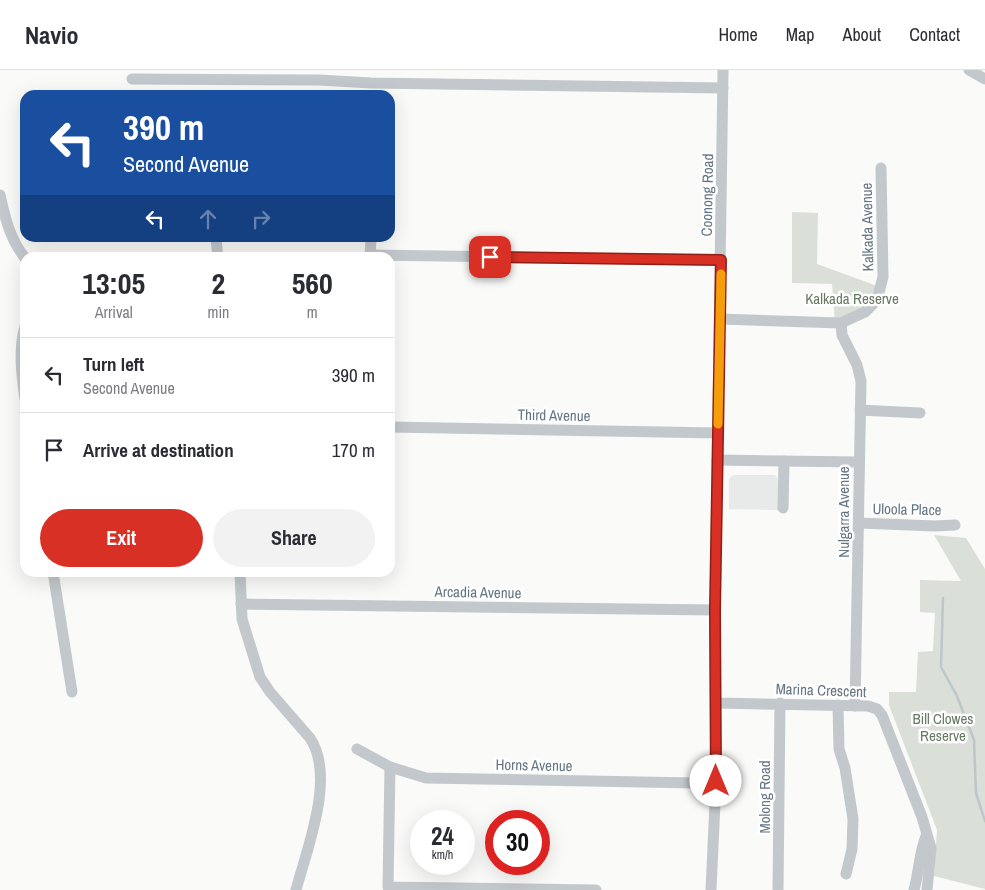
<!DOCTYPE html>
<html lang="en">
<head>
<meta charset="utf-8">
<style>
	body { margin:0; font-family:"Archivo Narrow",sans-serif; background:#f2f2f3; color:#2b2b33; height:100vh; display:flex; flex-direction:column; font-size:19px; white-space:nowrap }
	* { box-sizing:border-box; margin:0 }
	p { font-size:16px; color:#7c7c81 }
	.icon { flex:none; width:28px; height:28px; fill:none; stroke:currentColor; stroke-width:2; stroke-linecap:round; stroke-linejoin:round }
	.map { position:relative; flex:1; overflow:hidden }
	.panel { position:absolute; left:20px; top:182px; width:375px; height:325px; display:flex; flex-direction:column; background:#fff; border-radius:15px; box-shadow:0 5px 20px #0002 }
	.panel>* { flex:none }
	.guide { position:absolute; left:20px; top:20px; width:375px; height:152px; border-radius:15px; box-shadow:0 5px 20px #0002; background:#1a4fa0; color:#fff; overflow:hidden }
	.speed { position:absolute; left:410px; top:740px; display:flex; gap:10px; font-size:25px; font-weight:700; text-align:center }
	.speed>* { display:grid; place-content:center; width:65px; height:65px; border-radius:50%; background:#fff; box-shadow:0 5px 20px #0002; line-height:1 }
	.speed small { font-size:12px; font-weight:400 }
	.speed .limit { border:8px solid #d22; background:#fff; color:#111 }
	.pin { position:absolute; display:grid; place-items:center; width:42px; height:42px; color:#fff; margin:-21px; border-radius:10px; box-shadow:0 2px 8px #0006 }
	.me { position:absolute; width:55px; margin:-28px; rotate:0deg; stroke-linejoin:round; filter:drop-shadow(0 0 4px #0008) }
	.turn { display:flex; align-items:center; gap:18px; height:105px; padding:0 20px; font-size:22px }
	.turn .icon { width:65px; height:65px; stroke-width:2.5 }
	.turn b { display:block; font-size:35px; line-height:42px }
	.lanes { display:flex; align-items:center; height:48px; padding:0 20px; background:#0003; justify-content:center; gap:25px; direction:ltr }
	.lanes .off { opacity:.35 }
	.eta { display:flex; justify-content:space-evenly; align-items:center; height:85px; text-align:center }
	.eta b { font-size:30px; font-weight:800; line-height:35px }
	.primary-button { display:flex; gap:10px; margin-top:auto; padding:10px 20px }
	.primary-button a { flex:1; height:58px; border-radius:30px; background:#d93025; color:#fff; font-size:20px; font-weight:800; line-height:58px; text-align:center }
	.primary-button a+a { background:#f2f2f3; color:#2b2b33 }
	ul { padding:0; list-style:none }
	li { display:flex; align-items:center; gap:15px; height:75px; padding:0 20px; border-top:1px solid #e1e1e2 }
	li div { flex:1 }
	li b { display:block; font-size:19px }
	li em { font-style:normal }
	header { display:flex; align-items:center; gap:30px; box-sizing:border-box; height:70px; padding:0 25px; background:#fff; border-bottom:1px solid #e1e1e2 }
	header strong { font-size:24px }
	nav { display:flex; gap:28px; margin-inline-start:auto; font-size:18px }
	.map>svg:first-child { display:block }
	.built { fill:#e8e9e9 }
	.green { fill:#dadfd7 }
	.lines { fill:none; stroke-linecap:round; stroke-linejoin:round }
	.stream { stroke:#bbc7cb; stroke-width:2.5 }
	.minor { stroke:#c3c8cc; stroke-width:11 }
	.route-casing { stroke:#8d1f18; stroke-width:12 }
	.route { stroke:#d93025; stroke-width:9 }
	.slow { stroke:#f59e0b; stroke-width:9 }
	.labels { text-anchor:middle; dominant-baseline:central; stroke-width:5; stroke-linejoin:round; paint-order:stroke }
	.street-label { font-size:15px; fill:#657683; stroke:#fff }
	.park-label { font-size:15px; fill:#687a64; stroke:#fff }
</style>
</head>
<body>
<header>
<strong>Navio</strong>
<nav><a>Home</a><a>Map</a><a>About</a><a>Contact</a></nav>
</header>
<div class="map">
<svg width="985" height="820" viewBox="0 0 985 820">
	<rect width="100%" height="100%" fill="#fafaf8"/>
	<path class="built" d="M733 405H775L779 410V440L729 439V409Z"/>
	<g class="green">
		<path d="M792 142 818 143 817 194 880 217 877 230 835 253 832 214 792 213Z"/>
		<path d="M934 465 966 468 985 499V819L934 806 937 760 889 635V622H916L918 582 933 581 935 543 920 542V510L961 511Z"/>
	</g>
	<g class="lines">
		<path class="stream" d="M943 528 941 597 957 626 974 670 976 723 985 751"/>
		<g class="minor">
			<path d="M969 0 985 9"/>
			<path d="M132 9 319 10 371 13 723 18"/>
			<path d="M0 125C5 148 10 169 25 188"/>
			<path d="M216 168 218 188"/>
			<path d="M370 185 721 190"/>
			<path d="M370 188 371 168"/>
			<path d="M720 249 841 253 865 242 877 230 883 207 881 98"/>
			<path d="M841 253 842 265 857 295 861 311 855 636"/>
			<path d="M25 257C18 278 22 308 25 329"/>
			<path d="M860 340 920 343"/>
			<path d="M390 357 718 363"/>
			<path d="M717 390 858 392"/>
			<path d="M783 438 784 391"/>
			<path d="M859 453 935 456 955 455"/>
			<path d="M53 502 72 622"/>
			<path d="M240 502 242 549 260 607 270 622 310 668C336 707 307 778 296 820"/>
			<path d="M241 534 715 540"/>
			<path d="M716 633 868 636 877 639 882 645 922 747 931 778 927 820"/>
			<path d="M838 635 839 679 845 698 853 749 852 779 846 804"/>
			<path d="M357 679 390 697 426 708 695 713 716 711"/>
			<path d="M390 697 388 817 596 820"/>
			<path d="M711 820 716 711 715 540 723 0"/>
			<path d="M778 820 780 633"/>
			<path d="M914 820C919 802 919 783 926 766"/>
		</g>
	</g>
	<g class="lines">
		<g class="route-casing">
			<path id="route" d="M490 187 721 190 715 540 716 711"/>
		</g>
		<use href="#route" class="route"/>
		<path class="slow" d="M718 354 721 204"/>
	</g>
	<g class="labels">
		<g class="street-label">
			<text transform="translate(707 125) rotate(-89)">Coonong Road</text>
			<text transform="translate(867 157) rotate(-91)">Kalkada Avenue</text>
			<text transform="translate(554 345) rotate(1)">Third Avenue</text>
			<text transform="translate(907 439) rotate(1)">Uloola Place</text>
			<text transform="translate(843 442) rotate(-90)">Nulgarra Avenue</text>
			<text transform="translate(478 522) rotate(1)">Arcadia Avenue</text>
			<text transform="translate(821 620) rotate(2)">Marina Crescent</text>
			<text transform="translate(534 695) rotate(1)">Horns Avenue</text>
			<text transform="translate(764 727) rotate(-90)">Molong Road</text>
		</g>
		<g class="park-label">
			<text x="852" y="228">Kalkada Reserve</text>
			<text x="943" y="648">Bill Clowes<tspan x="943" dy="17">Reserve</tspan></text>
		</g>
	</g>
</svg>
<div class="speed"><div>24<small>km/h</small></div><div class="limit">30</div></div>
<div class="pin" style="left:490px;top:187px;background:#d93025"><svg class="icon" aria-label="arrive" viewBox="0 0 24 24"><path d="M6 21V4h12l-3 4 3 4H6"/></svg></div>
<svg class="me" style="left:716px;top:711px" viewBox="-20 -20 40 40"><circle r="19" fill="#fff"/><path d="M0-13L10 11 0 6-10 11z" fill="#d93025"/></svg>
<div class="guide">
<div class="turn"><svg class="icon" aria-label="left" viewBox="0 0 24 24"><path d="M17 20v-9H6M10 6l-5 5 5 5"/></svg><div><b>390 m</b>Second Avenue</div></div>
<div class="lanes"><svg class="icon" aria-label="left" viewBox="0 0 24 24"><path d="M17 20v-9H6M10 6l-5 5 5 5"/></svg><svg class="icon off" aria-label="ahead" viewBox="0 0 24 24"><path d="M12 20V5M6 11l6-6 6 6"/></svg><svg class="icon off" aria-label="right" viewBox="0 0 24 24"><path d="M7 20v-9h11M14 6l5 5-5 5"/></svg></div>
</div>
<section class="panel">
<div class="eta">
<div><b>13:05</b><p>Arrival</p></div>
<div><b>2</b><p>min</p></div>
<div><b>560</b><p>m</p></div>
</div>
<ul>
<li><svg class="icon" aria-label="left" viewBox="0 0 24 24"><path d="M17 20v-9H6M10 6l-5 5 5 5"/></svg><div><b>Turn left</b><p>Second Avenue</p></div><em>390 m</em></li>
<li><svg class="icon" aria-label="arrive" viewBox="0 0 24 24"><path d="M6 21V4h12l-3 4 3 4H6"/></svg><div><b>Arrive at destination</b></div><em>170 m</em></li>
</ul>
<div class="primary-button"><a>Exit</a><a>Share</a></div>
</section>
</div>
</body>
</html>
